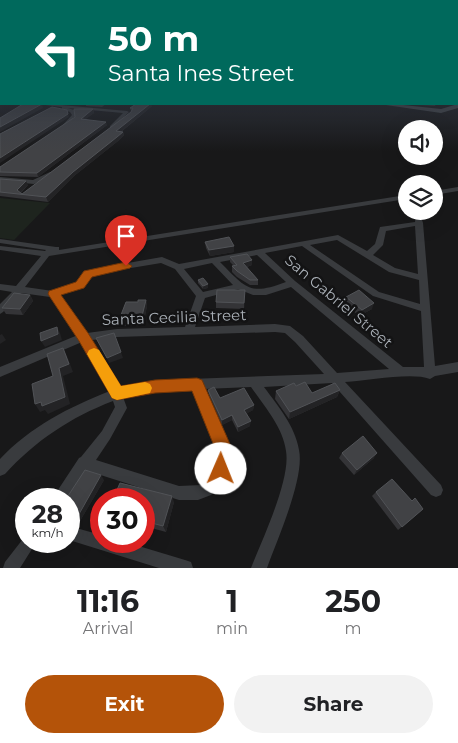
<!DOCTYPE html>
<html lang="en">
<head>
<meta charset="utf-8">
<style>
	body { margin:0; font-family:Montserrat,sans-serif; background:#f2f2f2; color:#202124; height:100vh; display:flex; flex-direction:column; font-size:19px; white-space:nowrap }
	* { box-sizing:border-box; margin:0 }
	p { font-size:16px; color:#757577 }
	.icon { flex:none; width:28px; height:28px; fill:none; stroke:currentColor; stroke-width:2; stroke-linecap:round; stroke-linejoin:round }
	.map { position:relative; height:568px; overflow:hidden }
	.side { display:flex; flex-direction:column; background:#fff; flex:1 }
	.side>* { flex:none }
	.top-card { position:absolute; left:0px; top:0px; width:459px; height:105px; box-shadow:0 5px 20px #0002; background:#00695c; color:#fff; overflow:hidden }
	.tools { position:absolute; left:398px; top:120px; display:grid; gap:10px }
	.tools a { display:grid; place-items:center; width:45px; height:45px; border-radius:50%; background:#fff; box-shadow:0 5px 20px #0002; font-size:25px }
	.speed { position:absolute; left:15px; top:488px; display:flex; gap:10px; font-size:25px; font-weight:700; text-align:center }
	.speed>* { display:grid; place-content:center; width:65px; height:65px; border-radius:50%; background:#fff; box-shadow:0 5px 20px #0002; line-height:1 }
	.speed small { font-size:12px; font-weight:400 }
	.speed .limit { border:8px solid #d22; background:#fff; color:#111 }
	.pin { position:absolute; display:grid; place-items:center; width:42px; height:42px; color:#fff; margin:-51px -21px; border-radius:50% 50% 50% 0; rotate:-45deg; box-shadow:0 0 5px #0007 }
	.pin .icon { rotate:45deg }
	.me { position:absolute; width:55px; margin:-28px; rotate:1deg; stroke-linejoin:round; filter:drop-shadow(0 0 4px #0008) }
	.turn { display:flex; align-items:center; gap:18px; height:105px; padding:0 25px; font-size:22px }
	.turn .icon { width:65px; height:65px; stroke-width:2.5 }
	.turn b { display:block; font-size:35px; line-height:42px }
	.eta { display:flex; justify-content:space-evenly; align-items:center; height:85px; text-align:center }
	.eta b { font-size:30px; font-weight:700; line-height:35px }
	.button { display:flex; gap:10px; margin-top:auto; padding:10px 25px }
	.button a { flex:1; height:58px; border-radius:30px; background:#b45309; color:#fff; font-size:20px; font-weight:700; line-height:58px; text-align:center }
	.button a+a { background:#f2f2f2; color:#202124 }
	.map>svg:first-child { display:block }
	.green { fill:#1e241e }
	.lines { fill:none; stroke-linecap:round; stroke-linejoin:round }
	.street { fill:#393b3e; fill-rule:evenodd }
	.secondary { fill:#474a4e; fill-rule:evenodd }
	.wall { fill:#343437 }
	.shaded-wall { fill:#232325 }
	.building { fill:#414245; stroke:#515357 }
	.route { fill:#b45309; stroke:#753606 }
	.slow { fill:#f59e0b }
	.labels { text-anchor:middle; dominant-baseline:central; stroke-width:5; stroke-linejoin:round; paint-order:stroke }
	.street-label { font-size:15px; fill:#abb1b8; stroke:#131314 }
</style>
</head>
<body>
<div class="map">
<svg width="458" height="568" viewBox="0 0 458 568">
	<rect width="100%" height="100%" fill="#181819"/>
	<path class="green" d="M0 198 50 203 14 240 0 238Z"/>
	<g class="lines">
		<g class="street">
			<rect x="0" y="98" width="1" height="2"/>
			<path d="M37 104H50L127 111 129 112 112 128H110V126L123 113 68 108 74 110 76 115 63 128 61 127 72 115 70 112 62 109V107Z"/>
			<path d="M50 172 53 174 52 175 34 184 0 181V177L33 180Z"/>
			<path d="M458 187V191L434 195V191Z"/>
			<path d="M406 195V199L49 256 25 287 53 291 77 283 82 274 93 269 162 257 179 264 338 235 367 251 375 244 380 227 415 222 416 214H420L423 223 435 366 458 362V372L435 376 430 379C411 372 368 381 345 382L441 485 443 490 441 495 436 497 431 495 332 383 264 387C278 406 295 426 299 450 305 478 277 540 267 568H251C262 540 291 479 286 451 283 427 264 406 251 387L204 389 231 451 228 469 221 485 211 495 198 500H179L88 471 68 499H52L79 458 81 457 102 431 115 407 113 401C71 417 35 441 5 474L0 476V459C30 427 69 407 110 391L98 366 82 342 0 377V367L78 335 50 297 21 293 3 312 0 314V304L12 292 0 290V284L16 286 41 256 0 250V246L45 251 46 250 0 243V239L56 247H59V250ZM415 226 418 274 395 268 373 255 383 245 386 231ZM337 240 389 272 419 280 420 304 379 292 310 245ZM302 246 373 296 421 311 424 367H403L295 281 265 253ZM257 255 286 282C249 296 246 288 220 262ZM161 263 175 269 196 296 185 327 117 329 87 333 59 295 83 287 88 278 95 274ZM212 263 233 285 203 292 184 269ZM291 287 389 369 337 373 303 336 290 326 275 324 195 327 205 298 238 289 253 295H266ZM275 332 285 333 295 342 324 374 163 380 139 383 120 388 105 360 92 340 117 337ZM193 389 219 451 215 468 211 475 201 485 179 486 96 460 110 439 127 408 123 397 151 391Z"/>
			<path d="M69 526 101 535V541H122L185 560 191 562 193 568H159L69 540Z"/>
			<path d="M26 535V541H37L20 568H3L5 562Z"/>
		</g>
		<path class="secondary" d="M379 104H394L441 109 458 104V108L441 113Z"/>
	</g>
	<g class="wall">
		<path d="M86 104H106L102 107 86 106Z"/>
		<path d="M420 104H436L435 106 419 105Z"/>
		<path d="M152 106 121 132H123L124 135 118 141 74 176 48 202 0 196V179L28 185 21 193 22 194 131 112V111L130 108Z"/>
		<path d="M93 109 94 113 85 119 107 125 38 177 0 176V167Z"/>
		<path d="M205 242 234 246V252L210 256 206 248Z"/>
		<path d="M230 257 252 260V265L247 267 258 280V285H250L237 277 232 272V266H234L230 262Z"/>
		<path d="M198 280 208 284V288L203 289 198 283Z"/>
		<path d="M245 290 244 309 216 308V302Z"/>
		<path d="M30 295 33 301 23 315 6 314 2 308Z"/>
		<path d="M346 297 372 309 359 316 344 303Z"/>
		<path d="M146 300 147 306 143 326H121L119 320 138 302Z"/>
		<path d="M296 386 312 393 340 390 337 397 289 419 275 399 276 391Z"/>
		<path d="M208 390 220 398 254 405 253 410 247 413 250 426 238 432 232 420 222 425 209 395Z"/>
		<path d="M342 453 374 458 354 475 339 458Z"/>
		<path d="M104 480 77 526 69 524V499Z"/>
		<path d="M376 492 412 501 423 509 398 530 372 496Z"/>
		<path d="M144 499 174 502 166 532 144 526Z"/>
	</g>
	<g class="shaded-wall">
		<path d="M42 104 43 108 0 132V127Z"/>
		<path d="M150 104H151L152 106 117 135 116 131Z"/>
		<path d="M93 109 94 113 82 122 81 119Z"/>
		<path d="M68 114 69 117 0 163V158Z"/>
		<path d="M106 122 107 125 38 177 37 173Z"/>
		<path d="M123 132 124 135 118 141 74 176 48 202 46 197 73 172Z"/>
		<path d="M26 181 28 185 19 194 17 190Z"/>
		<path d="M234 246V252L210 256 209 250Z"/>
		<path d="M252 260V265L243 268V263Z"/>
		<path d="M208 284V288L203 289V286Z"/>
		<path d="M30 295 33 301 23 315 20 309Z"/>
		<path d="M146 300 147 306 143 326 141 320Z"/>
		<path d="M374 303 372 309 359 316 362 310Z"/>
		<path d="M57 327 60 333 62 340 45 347 41 341Z"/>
		<path d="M2 334 6 340 0 344V335Z"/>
		<path d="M63 348 67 356 73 372 63 376 70 404 48 414 45 410 40 412 35 404 59 368Z"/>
		<path d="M121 352 123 358 109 363 107 358Z"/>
		<path d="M340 390 337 397 289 419 290 412Z"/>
		<path d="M254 405 253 410 244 415V410Z"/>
		<path d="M232 415V420L222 425V420Z"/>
		<path d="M251 421 250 426 238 432V427Z"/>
		<path d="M377 453 374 458 354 475 357 470Z"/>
		<path d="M101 475 104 480 77 526 74 523Z"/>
		<path d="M172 496 174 502 166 532 163 526Z"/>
	</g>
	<g class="building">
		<path d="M23 104H42L0 127V118Z"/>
		<path d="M136 104H150L116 131 123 132 117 137 73 172 46 197 0 192V179L26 181 17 190 22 194 131 112 133 108H130Z"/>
		<path d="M52 107 67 110 68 114 0 158V134Z"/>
		<path d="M74 109H93L81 119 106 122 37 173 0 172V167L75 117Z"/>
		<path d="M229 237 234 246 209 250 205 242Z"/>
		<path d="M247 254 252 260 243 263 258 280H250L237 271 232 266 237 265 230 257Z"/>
		<path d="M203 278 208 284 203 286 198 280Z"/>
		<path d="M217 290H245L244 303 216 302Z"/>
		<path d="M359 290 374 303 362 310 346 297Z"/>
		<path d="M14 293 30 295 20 309 2 308Z"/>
		<path d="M138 300H146L141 320H119L126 302H138Z"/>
		<path d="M57 327 58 334 41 341 40 333Z"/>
		<path d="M114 333 121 352 107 358 96 338Z"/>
		<path d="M63 348 69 364 59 368 65 397 42 406 41 402 35 404 32 384 53 376 47 354Z"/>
		<path d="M305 382 312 393 335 383 340 390 290 412 276 391 294 383 296 386Z"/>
		<path d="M214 387 220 398 244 388 254 405 244 410 251 421 238 427 232 415 222 420 208 390Z"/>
		<path d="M363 436 377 453 357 470 342 453Z"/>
		<path d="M85 470 101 475 74 523 69 522V499H66Z"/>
		<path d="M392 479 412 501 415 498 423 509 402 527 376 492Z"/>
		<path d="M120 483 172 496 163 526 144 521V499H113Z"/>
	</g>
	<linearGradient id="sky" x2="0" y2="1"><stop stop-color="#0d0d0e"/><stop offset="0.47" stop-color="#373d49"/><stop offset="1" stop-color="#373d49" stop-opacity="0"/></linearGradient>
	<rect width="458" height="151" fill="url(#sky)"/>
	<path class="route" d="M126 262 132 266 130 268 92 277 84 288 61 295 88 333 121 386 155 380 197 378 202 380 233 451 228 475 221 477 215 475 213 469 216 451 192 391 155 393 117 400 112 398 79 341 48 294 49 291 76 282 84 271Z"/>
	<path class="slow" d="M94 348 99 350 121 386 145 382 150 384 152 388 150 393 117 400 112 398 87 354 89 350Z"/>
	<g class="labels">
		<g class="street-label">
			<text transform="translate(339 301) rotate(40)">San Gabriel Street</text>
			<text transform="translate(174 317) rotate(-2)">Santa Cecilia Street</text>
		</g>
	</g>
</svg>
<div class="tools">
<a><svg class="icon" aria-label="sound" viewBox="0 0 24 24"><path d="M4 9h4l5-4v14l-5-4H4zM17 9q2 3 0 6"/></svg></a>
<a><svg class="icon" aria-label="layers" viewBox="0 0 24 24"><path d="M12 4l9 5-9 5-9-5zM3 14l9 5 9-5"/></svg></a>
</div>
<div class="speed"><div>28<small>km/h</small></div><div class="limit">30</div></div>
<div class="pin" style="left:126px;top:266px;background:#d93025"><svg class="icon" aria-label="arrive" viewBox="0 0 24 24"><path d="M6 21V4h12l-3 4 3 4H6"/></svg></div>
<svg class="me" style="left:221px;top:469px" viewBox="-20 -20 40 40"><circle r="19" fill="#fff"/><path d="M0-13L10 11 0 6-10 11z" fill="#b45309"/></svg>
<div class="top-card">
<div class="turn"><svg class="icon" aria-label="left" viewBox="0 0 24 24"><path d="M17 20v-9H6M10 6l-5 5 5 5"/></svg><div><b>50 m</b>Santa Ines Street</div></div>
</div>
</div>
<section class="side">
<div class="eta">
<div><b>11:16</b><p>Arrival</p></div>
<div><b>1</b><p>min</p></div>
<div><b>250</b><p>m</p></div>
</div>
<div class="button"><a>Exit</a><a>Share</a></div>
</section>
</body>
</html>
